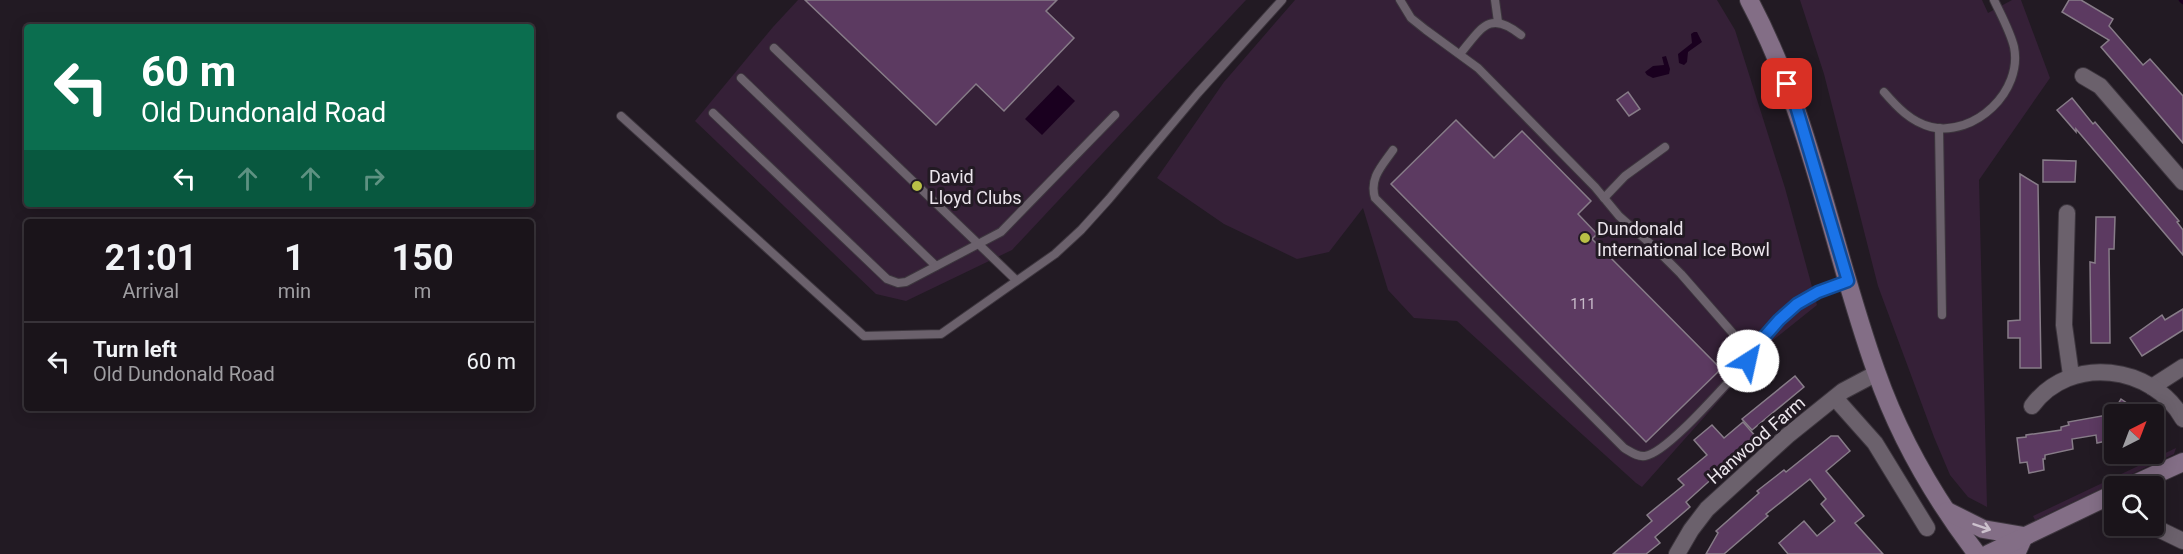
<!DOCTYPE html>
<html lang="en">
<head>
<meta charset="utf-8">
<style>
	body { margin:0; font-family:Roboto,sans-serif; background:#231d23; color:#f1f3f6; height:100vh; display:flex; flex-direction:column; font-size:22px; white-space:nowrap }
	* { box-sizing:border-box; margin:0 }
	p { font-size:20px; color:#9f9ea2 }
	.icon { flex:none; width:33px; height:33px; fill:none; stroke:currentColor; stroke-width:2; stroke-linecap:round; stroke-linejoin:round }
	.map { position:relative; flex:1; overflow:hidden }
	.sheet { position:absolute; left:24px; top:219px; width:510px; height:192px; display:flex; flex-direction:column; background:#1a141a; border-radius:6px; box-shadow:0 3px 15px #0003,0 0 0 2px #383339 }
	.sheet>* { flex:none }
	.top-card { position:absolute; left:24px; top:24px; width:510px; height:183px; border-radius:6px; box-shadow:0 3px 15px #0003,0 0 0 2px #383339; background:#0b6e4f; color:#fff; overflow:hidden }
	.needle { width:39px; rotate:42deg }
	.fabs { position:absolute; left:2104px; top:404px; display:grid; gap:12px }
	.fabs a { display:grid; place-items:center; width:60px; height:60px; border-radius:6px; background:#1a141a; box-shadow:0 3px 15px #0003,0 0 0 2px #383339; font-size:30px }
	.pin { position:absolute; display:grid; place-items:center; width:51px; height:51px; color:#fff; margin:-26px; border-radius:12px; box-shadow:0 3px 9px #0006 }
	.me { position:absolute; width:66px; margin:-33px; rotate:35deg; stroke-linejoin:round; filter:drop-shadow(0 0 4px #0008) }
	.turn { display:flex; align-items:center; gap:21px; height:126px; padding:0 18px; font-size:27px }
	.turn .icon { width:78px; height:78px; stroke-width:2.5 }
	.turn b { display:block; font-size:42px; line-height:51px }
	.lanes { display:flex; align-items:center; height:57px; padding:0 18px; background:#0003; justify-content:center; gap:30px; direction:ltr }
	.lanes .off { opacity:.35 }
	.eta { display:flex; justify-content:space-evenly; align-items:center; height:102px; text-align:center }
	.eta b { font-size:36px; font-weight:700; line-height:42px }
	ul { padding:0; list-style:none }
	li { display:flex; align-items:center; gap:18px; height:78px; padding:0 18px; border-top:2px solid #383339 }
	li div { flex:1 }
	li b { display:block; font-size:22px }
	li em { font-style:normal }
	.map>svg:first-child { display:block }
	.green { fill:#352037 }
	.water { fill:#1a001f }
	.lines { fill:none; stroke-linecap:round; stroke-linejoin:round }
	.stream { stroke:#1a001f; stroke-width:4.5 }
	.building { fill:#5c3a61; stroke:#877c88; stroke-width:1.5 }
	.lane-casing { stroke:#3d363e; stroke-width:10 }
	.street-casing { stroke:#3d363e; stroke-width:18 }
	.secondary-casing { stroke:#3d363e; stroke-width:20 }
	.lane { stroke:#6b616c; stroke-width:8 }
	.street { stroke:#6b616c; stroke-width:16 }
	.secondary { stroke:#836e86; stroke-width:18 }
	.oneway { stroke:#ccc1cd }
	.route-casing { stroke:#114b97; stroke-width:15 }
	.route { stroke:#1a73e8; stroke-width:10 }
	.poi-dot { fill:#b9c046; stroke:#221a23; stroke-width:2 }
	.labels { text-anchor:middle; dominant-baseline:central; stroke-width:6; stroke-linejoin:round; paint-order:stroke }
	.number-label { font-size:15px; fill:#c7bac9 }
	.poi-label { font-size:18px; fill:#ebe5ec; stroke:#221a23; text-anchor:start }
	.street-label { font-size:18px; fill:#ebe5ec; stroke:#221a23 }
</style>
</head>
<body>
<div class="map">
<svg width="2183" height="554" viewBox="0 0 2183 554">
	<rect width="100%" height="100%" fill="#221a23"/>
	<g class="green">
		<path d="M798 0H1246L1012 250 906 301 876 294 695 121 773 27Z"/>
		<path d="M1295 0H1717L1735 30 1785 188 1817 305 1772 341 1642 487 1636 483 1457 321 1414 318 1388 290 1363 208 1329 252 1297 259 1224 224 1157 178 1224 82Z"/>
		<path d="M1800 0H1982L1988 13 2012 0H2021L2050 78 1979 180 1987 507 1968 497 1950 475 1934 437 1878 286 1824 74Z"/>
		<path d="M2176 448 2174 454 2035 520 2033 516Z"/>
	</g>
	<g class="water">
		<path d="M1694 32H1697L1702 42 1688 52 1687 62 1684 65 1679 63 1678 54 1692 43 1691 34Z"/>
		<path d="M1666 56 1670 69 1669 74 1653 78 1647 75 1645 72 1653 66 1664 65 1662 57Z"/>
		<path d="M1058 85 1075 101 1042 135 1025 119Z"/>
	</g>
	<g class="lines">
		<path class="stream" d="M2181 0 2183 2"/>
	</g>
	<g class="building">
		<path d="M805 0H1057L1046 11 1074 38 1004 111 976 84 936 125Z"/>
		<path d="M2069 0H2081L2113 19 2109 26 2143 65 2150 59 2183 96V143L2101 47 2109 40 2062 12Z"/>
		<path d="M1628 92 1640 109 1629 116 1617 100Z"/>
		<path d="M2072 98 2093 124 2095 122 2179 221 2177 222 2183 230V255L2076 129V132L2057 110Z"/>
		<path d="M1456 120 1494 158 1522 131 1591 201 1578 214 1597 234 1592 239 1721 369 1646 442 1391 184Z"/>
		<path d="M2043 160 2076 161 2075 182H2043Z"/>
		<path d="M2020 174 2038 185 2041 368H2020V338H2008V321L2020 320Z"/>
		<path d="M2096 217H2115L2114 249H2109L2110 343H2091L2090 262 2095 263Z"/>
		<path d="M2183 309V330L2142 356 2130 338 2162 315 2165 320Z"/>
		<path d="M1795 376 1804 387 1752 430 1742 419Z"/>
		<path d="M2121 399 2143 414H2112Z"/>
		<path d="M2107 415 2111 440 2097 443 2096 435 2072 439 2073 449 2045 455V459H2043L2044 470 2029 473 2027 462 2020 463 2017 438 2026 437V435L2061 430V427L2069 425 2068 422Z"/>
		<path d="M1743 422 1757 438 1686 502 1690 507 1655 537 1660 543 1646 554H1613L1652 521 1647 515 1684 485 1678 479 1707 455 1694 440 1712 425 1724 438Z"/>
		<path d="M1831 436H1838L1850 451 1826 471 1864 516 1855 523 1883 554H1788L1779 543 1804 521 1817 536 1835 521 1821 504 1826 499 1810 479 1766 514 1768 516 1724 554H1706L1718 533 1716 531 1759 493 1757 491 1784 470 1786 472Z"/>
	</g>
	<g class="lines">
		<g class="lane-casing">
			<g id="lane">
				<path d="M1400 0 1411 18 1426 30 1478 68 1595 187 1619 216 1653 246 1681 274 1750 353C1771 330 1788 306 1817 293 1826 288 1838 285 1848 281"/>
				<path d="M1495 0 1498 22"/>
				<path d="M774 48 1016 280"/>
				<path d="M1460 54C1481 29 1489 9 1521 35"/>
				<path d="M741 78 936 266"/>
				<path d="M1884 92C1897 107 1911 122 1931 127 1975 137 2023 91 2014 47 2010 31 2001 15 1994 0"/>
				<path d="M713 113 887 279 898 283 906 282 1001 232 1115 115"/>
				<path d="M621 116 864 336 941 334 1055 254 1081 230 1109 199 1198 93 1282 0"/>
				<path d="M1939 128 1942 315"/>
				<path d="M1393 150C1382 166 1369 178 1375 198L1624 448C1631 452 1637 457 1645 456 1668 453 1729 380 1748 361L1750 353"/>
				<path d="M1604 198 1625 176 1665 147"/>
			</g>
		</g>
		<g class="street-casing">
			<g id="street">
				<path d="M2083 76 2100 86 2183 182"/>
				<path d="M2067 213 2064 325 2071 375"/>
				<path d="M2152 387 2183 367"/>
				<path d="M1835 398 1875 443 1927 528"/>
				<path d="M2032 406C2070 354 2153 365 2183 419"/>
				<path d="M2150 525 2183 541"/>
				<path d="M1677 554 1691 530 1707 509 1787 436 1843 391 1877 373"/>
			</g>
		</g>
		<g class="secondary-casing">
			<g id="secondary">
				<path d="M1749 0C1811 116 1832 248 1876 371 1899 437 1935 499 1977 554"/>
				<path d="M2130 486 2183 462"/>
				<path d="M1947 511 1983 529 2024 536 2016 554"/>
				<path d="M1988 554 2115 493"/>
			</g>
		</g>
		<use href="#lane" class="lane"/>
		<use href="#street" class="street"/>
		<use href="#secondary" class="secondary"/>
	</g>
	<defs><path id="oneway-shaft" d="M-6 0H5M1.5-3L5.5 0L1.5 3" fill="none" stroke-width="1.6" stroke-linecap="round" stroke-linejoin="round" transform="scale(1.5)"/></defs>
	<use class="oneway" href="#oneway-shaft" transform="translate(1982 527) rotate(19)"/>
	<g class="lines">
		<g class="route-casing">
			<path id="route" d="M1748 361 1750 353 1779 320 1797 304 1818 292 1848 281 1796 106 1787 84"/>
		</g>
		<use href="#route" class="route"/>
	</g>
	<g class="poi-dot">
		<circle cx="917" cy="186" r="6"/>
		<circle cx="1585" cy="238" r="6"/>
	</g>
	<g class="labels">
		<g class="number-label">
			<text x="1583" y="304">111</text>
		</g>
		<g class="poi-label">
			<text x="929" y="176">David<tspan x="929" dy="21">Lloyd Clubs</tspan></text>
			<text x="1597" y="228">Dundonald<tspan x="1597" dy="21">International Ice Bowl</tspan></text>
		</g>
		<g class="street-label">
			<text transform="translate(1756 440) rotate(-41)">Hanwood Farm</text>
		</g>
	</g>
</svg>
<div class="fabs">
<a><svg class="needle" viewBox="-14 -14 28 28"><path d="M0-13l5 13h-10z" fill="#e53935"/><path d="M0 13l5-13h-10z" fill="#9f9ea2"/></svg></a>
<a><svg class="icon" aria-label="search" viewBox="0 0 24 24"><circle cx="10" cy="10" r="6"/><path d="M15 15l6 6"/></svg></a>
</div>
<div class="pin" style="left:1787px;top:84px;background:#d93025"><svg class="icon" aria-label="arrive" viewBox="0 0 24 24"><path d="M6 21V4h12l-3 4 3 4H6"/></svg></div>
<svg class="me" style="left:1748px;top:361px" viewBox="-20 -20 40 40"><circle r="19" fill="#fff"/><path d="M0-13L10 11 0 6-10 11z" fill="#1a73e8"/></svg>
<div class="top-card">
<div class="turn"><svg class="icon" aria-label="left" viewBox="0 0 24 24"><path d="M17 20v-9H6M10 6l-5 5 5 5"/></svg><div><b>60 m</b>Old Dundonald Road</div></div>
<div class="lanes"><svg class="icon" aria-label="left" viewBox="0 0 24 24"><path d="M17 20v-9H6M10 6l-5 5 5 5"/></svg><svg class="icon off" aria-label="ahead" viewBox="0 0 24 24"><path d="M12 20V5M6 11l6-6 6 6"/></svg><svg class="icon off" aria-label="ahead" viewBox="0 0 24 24"><path d="M12 20V5M6 11l6-6 6 6"/></svg><svg class="icon off" aria-label="right" viewBox="0 0 24 24"><path d="M7 20v-9h11M14 6l5 5-5 5"/></svg></div>
</div>
<section class="sheet">
<div class="eta">
<div><b>21:01</b><p>Arrival</p></div>
<div><b>1</b><p>min</p></div>
<div><b>150</b><p>m</p></div>
</div>
<ul>
<li><svg class="icon" aria-label="left" viewBox="0 0 24 24"><path d="M17 20v-9H6M10 6l-5 5 5 5"/></svg><div><b>Turn left</b><p>Old Dundonald Road</p></div><em>60 m</em></li>
</ul>
</section>
</div>
</body>
</html>
